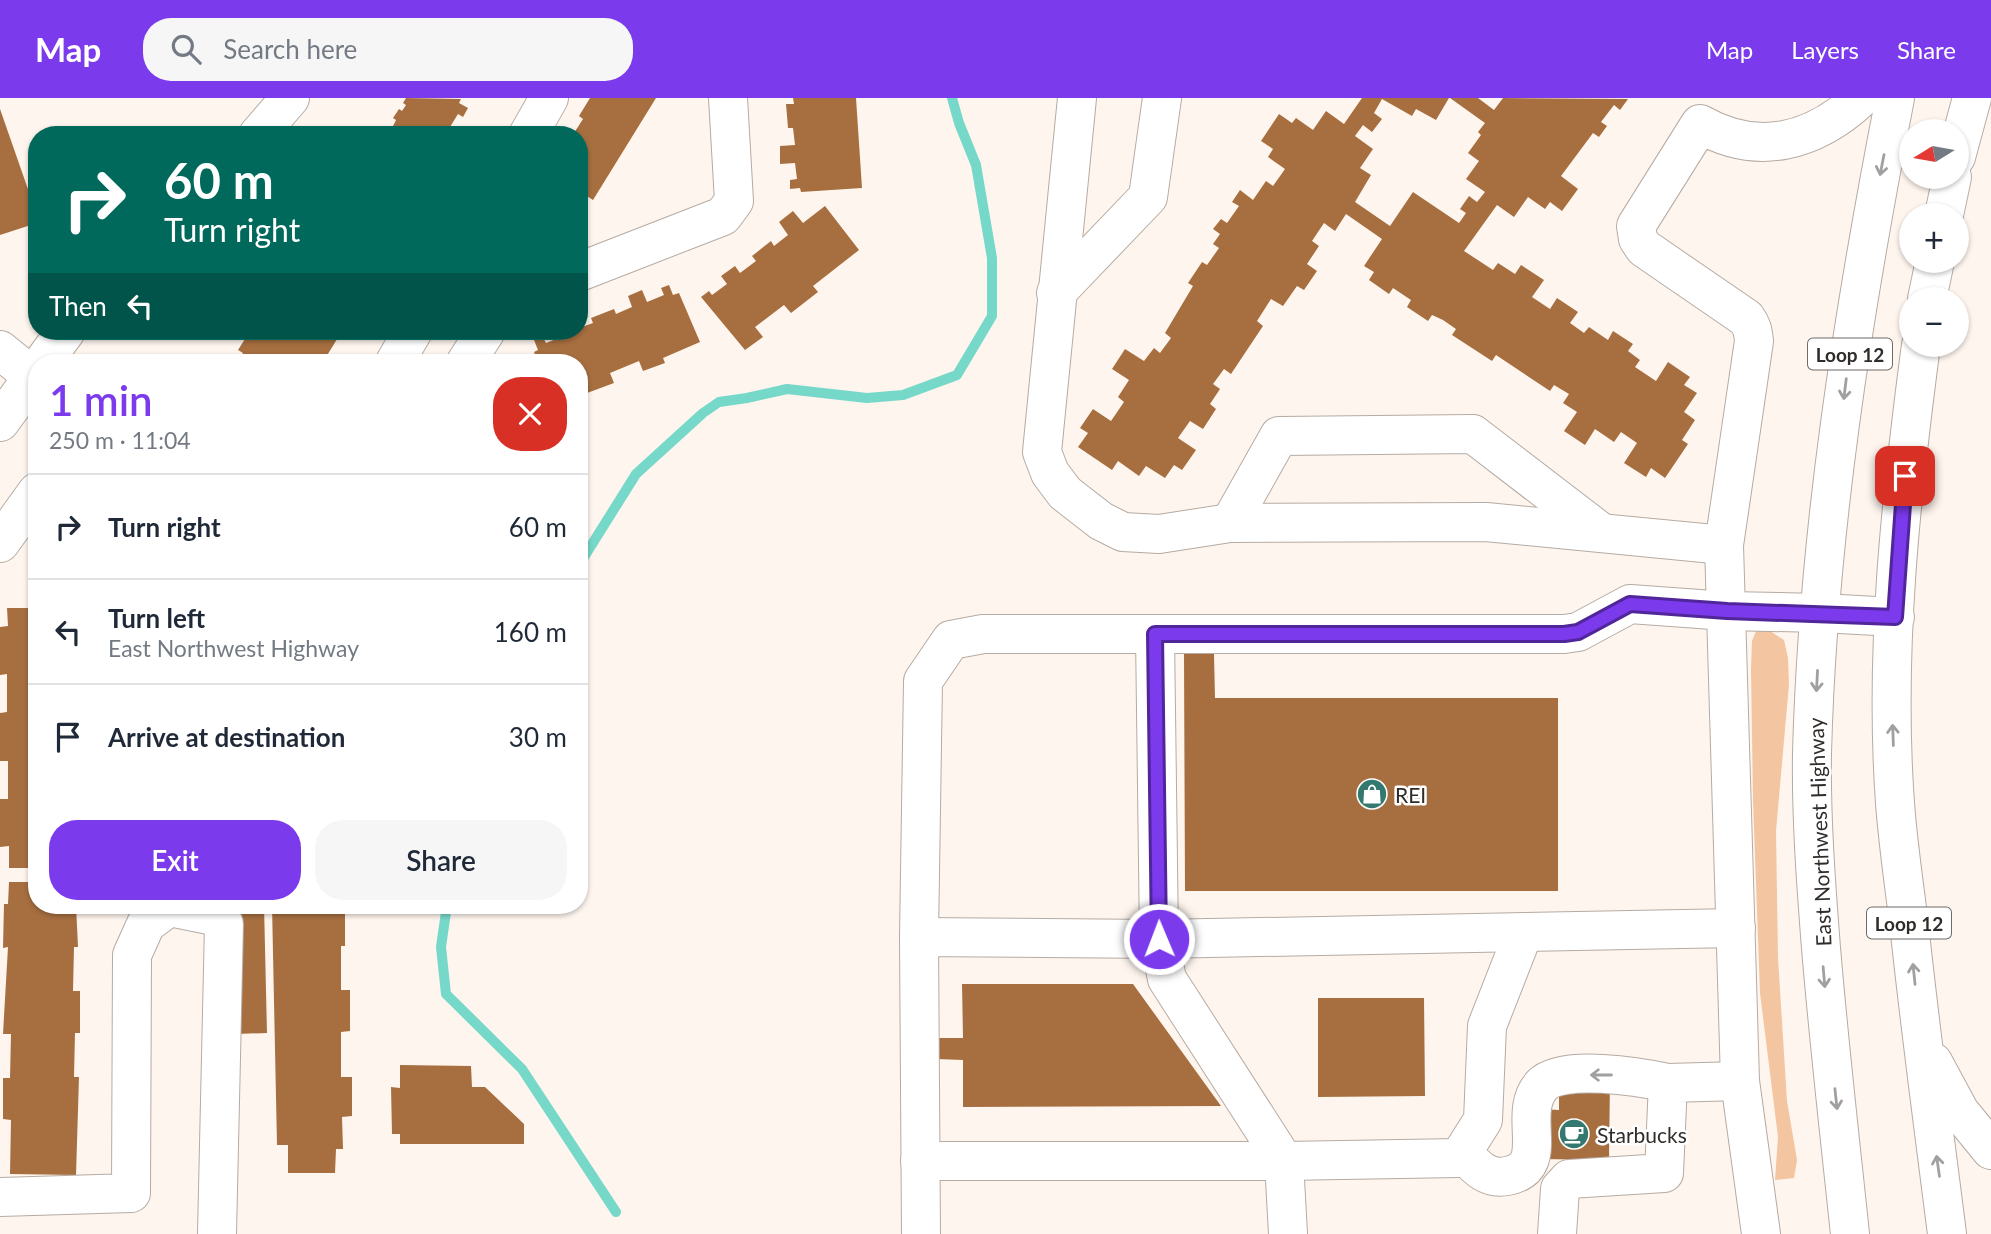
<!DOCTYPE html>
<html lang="en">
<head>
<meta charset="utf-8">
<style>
	body { margin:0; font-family:Lato,sans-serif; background:#f6f6f7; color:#1f2937; height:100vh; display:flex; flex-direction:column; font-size:26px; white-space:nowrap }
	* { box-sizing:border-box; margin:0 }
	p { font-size:23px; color:#747a83 }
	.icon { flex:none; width:38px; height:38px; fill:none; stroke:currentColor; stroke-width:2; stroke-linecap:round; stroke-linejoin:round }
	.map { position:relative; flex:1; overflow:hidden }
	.panel { position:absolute; left:28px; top:256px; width:560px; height:560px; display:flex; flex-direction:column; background:#fff; border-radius:28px; box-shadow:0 2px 5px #0004 }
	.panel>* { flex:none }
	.banner { position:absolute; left:28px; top:28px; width:560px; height:214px; border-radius:28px; box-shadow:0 2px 5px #0004; background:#00695c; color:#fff; overflow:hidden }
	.needle { width:46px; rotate:259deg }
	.tools { position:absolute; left:1899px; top:21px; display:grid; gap:14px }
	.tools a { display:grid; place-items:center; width:70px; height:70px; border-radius:50%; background:#fff; box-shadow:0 2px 5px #0004; font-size:35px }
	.pin { position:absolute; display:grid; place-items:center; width:60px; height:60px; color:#fff; margin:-30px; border-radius:14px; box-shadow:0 4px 10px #0006 }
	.me { position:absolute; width:77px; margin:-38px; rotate:359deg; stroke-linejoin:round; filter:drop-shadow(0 0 5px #0008) }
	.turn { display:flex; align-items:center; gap:24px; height:147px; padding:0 21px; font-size:32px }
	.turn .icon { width:91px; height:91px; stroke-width:2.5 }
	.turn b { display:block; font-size:49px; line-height:60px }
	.then { display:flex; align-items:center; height:66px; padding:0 21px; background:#0003; gap:14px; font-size:26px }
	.round { display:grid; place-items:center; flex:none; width:74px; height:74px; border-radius:28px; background:#f6f6f7 }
	.head { display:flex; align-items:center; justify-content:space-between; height:119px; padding:0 21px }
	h1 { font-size:42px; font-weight:600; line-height:52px; color:#7c3aed }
	.button { display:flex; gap:14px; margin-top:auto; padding:14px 21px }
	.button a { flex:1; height:80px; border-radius:28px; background:#7c3aed; color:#fff; font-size:28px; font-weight:600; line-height:80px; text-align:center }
	.button a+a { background:#f6f6f7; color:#1f2937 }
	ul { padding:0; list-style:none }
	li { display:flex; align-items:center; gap:21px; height:105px; padding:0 21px; border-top:2px solid #e0e1e3 }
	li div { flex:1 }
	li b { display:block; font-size:26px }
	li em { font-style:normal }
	header { display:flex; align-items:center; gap:42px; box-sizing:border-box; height:98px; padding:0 35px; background:#7c3aed; color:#fff }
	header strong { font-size:33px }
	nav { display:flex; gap:38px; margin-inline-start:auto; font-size:24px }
	.search { width:490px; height:63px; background:#f6f6f7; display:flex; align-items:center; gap:18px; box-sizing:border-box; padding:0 24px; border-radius:28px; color:#747a83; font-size:26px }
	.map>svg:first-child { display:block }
	.green { fill:#f3c5a1 }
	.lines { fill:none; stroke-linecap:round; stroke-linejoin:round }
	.stream { stroke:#76d8c9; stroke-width:10 }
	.building { fill:#a76f40 }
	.minor-casing { stroke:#b5aba3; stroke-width:40 }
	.major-casing { stroke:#b5aba3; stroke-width:40 }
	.minor { stroke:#fff; stroke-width:38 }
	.major { stroke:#fff; stroke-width:38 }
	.oneway { stroke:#a2a09f }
	.route-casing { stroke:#51269a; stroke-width:18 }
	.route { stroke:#7c3aed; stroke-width:12 }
	.labels { text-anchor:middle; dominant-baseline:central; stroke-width:5; stroke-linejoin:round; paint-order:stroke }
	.shield { fill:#fff; stroke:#6e6b69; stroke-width:2 }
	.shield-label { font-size:19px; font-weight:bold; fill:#302c29 }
	.poi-label { font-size:21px; fill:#302c29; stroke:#fff; text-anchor:start }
	.street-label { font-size:21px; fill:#302c29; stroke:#fff }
</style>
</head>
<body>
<header>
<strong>Map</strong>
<div class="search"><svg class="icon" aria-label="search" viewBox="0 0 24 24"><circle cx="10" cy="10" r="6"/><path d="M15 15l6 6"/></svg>Search here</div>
<nav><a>Map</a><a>Layers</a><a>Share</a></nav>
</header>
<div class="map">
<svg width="1991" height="1136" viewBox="0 0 1991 1136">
	<rect width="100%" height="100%" fill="#fef5ee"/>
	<path class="green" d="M1757 531 1770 533 1784 542 1788 560 1789 586 1776 733 1778 860 1787 1003 1797 1062 1794 1080 1775 1082 1778 1039 1760 895 1753 703 1751 571 1752 543Z"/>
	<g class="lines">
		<g class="stream">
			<path d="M579 467 636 376 703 315 719 304 747 300 787 291 867 300 903 297 957 277 992 218V160L976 67 959 25 952 0"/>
			<path d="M447 807 441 849 446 896 522 971 616 1114"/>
		</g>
	</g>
	<g class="building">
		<path d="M406 0 461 1 459 5 468 10 463 19 458 16 450 29 462 37H383L387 30 391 32 396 22 393 20 399 11 402 13 406 7 403 5Z"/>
		<path d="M590 0H656L593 102 579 93V37H558L563 28 574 35 583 21 579 18Z"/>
		<path d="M793 0H856L862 90 801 94 800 90 790 91V82L797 81 795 65 780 66V48L795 47 793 30H788L786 6H794Z"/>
		<path d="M1362 0H1449L1436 22 1416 11 1412 18 1382 1 1374 15 1382 21 1372 34 1363 27 1355 38 1373 51 1360 70 1371 77 1355 104 1390 128 1413 94 1459 125 1466 115 1460 111 1469 98 1477 104 1485 94 1466 81 1479 63 1468 55 1481 37 1478 34 1485 25 1450 0H1478L1494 12 1503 0 1628 1 1620 12 1614 7 1601 24 1607 28 1599 39 1593 35 1561 78 1578 91 1562 113 1550 104 1545 111 1528 99 1514 119 1497 107 1464 153 1493 172 1498 165 1515 176 1521 167 1544 182 1532 199 1550 211 1557 200 1578 214 1570 225 1584 235 1589 229 1608 242 1613 233 1633 246 1628 253 1640 262 1635 269 1656 283 1668 264 1690 279 1684 287 1697 295 1684 314 1695 322 1682 342 1688 346 1665 380 1651 370 1646 379 1624 365 1637 345 1621 334 1614 344 1595 331 1585 347 1564 333 1577 314 1563 305 1569 296 1554 287 1550 293 1496 257 1492 263 1452 237 1456 231 1443 222 1432 217 1428 223 1407 209 1411 202 1393 190 1389 196 1369 182 1374 174 1364 168 1382 141 1346 116 1335 133 1324 125 1312 143 1319 148 1307 166 1317 173 1304 192 1297 188 1283 208 1271 201 1257 223 1263 228 1231 276 1224 271 1213 286 1220 291 1210 306 1216 311 1203 331 1190 323 1178 340 1196 352 1182 372 1174 367 1165 380 1146 368 1139 378 1118 363 1112 372 1078 349 1088 335 1080 330 1093 311 1111 323 1124 304 1118 299 1129 282 1112 271 1125 251 1144 263 1154 250 1160 255 1171 240 1165 235 1193 188 1188 185 1202 164 1207 167 1219 150 1213 146 1220 136 1213 131 1221 121 1227 125 1239 108 1232 104 1240 92 1253 102 1266 83 1273 88 1285 71 1268 59 1273 51 1261 43 1279 16 1292 25 1296 20 1313 32 1326 13 1344 26Z"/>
		<path d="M0 11 37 117V125L0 137Z"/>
		<path d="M825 108 859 152 813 188 818 194 791 215 784 207 755 229 763 239 745 252 701 199 709 193 712 197 727 186 721 178 735 168 740 175 756 163 752 158 771 143 774 148 788 137 779 124 793 113 803 125Z"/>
		<path d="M669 187 673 197 679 195 700 244 663 260 665 265 643 273 639 263 610 275 614 285 579 298V264H538L534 254 538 252 534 242 543 239 546 245 561 239 558 233H579V230L593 225 591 220 614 211 616 216 632 209 628 198 642 192 647 204 664 197 661 190Z"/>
		<path d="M250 233H342L323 264H231L233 260 238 263 243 255 238 252Z"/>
		<path d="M7 510H37V770H9V748L0 749V701H8V663H0V615L7 614V576L0 577V529L8 528Z"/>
		<path d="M1184 556H1214L1215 600H1558V793H1185Z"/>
		<path d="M9 784H37V807H76L78 849H74L73 893H80V935H75L74 979H79L76 1077 10 1076 11 1022 3 1021V980H10L11 936H3L8 849 3 850 4 806H8Z"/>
		<path d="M234 807H264L267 935 236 936Z"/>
		<path d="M272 807H345V848H341V892H350V933L341 934V979H352V1018L342 1019 343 1051H336L335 1075H288V1047H277Z"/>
		<path d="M962 886H1133L1221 1008 963 1009V962L936 961V940H963Z"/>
		<path d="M1318 900H1424L1425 998 1318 999Z"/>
		<path d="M400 967 471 968 472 989H485L524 1026V1046H400V1036H392L391 989 400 990Z"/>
		<path d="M1559 980H1610L1609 1062 1539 1061 1540 1011 1559 1012Z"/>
	</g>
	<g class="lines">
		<g class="minor-casing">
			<g id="minor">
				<path d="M1077 0 1042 354 1050 375 1065 395 1101 423 1123 434 1159 436 1230 425 1486 424 1724 447"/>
				<path d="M258 37 290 0"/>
				<path d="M528 37 549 0"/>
				<path d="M579 174 723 118 734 103 728 0"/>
				<path d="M1056 195 1148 99 1162 0"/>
				<path d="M0 252 37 282"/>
				<path d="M43 264 66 233"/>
				<path d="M395 264 413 233"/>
				<path d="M466 264 486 233"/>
				<path d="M0 324 37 273"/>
				<path d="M1230 425 1279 338 1473 336 1602 435"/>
				<path d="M0 445 37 394"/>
				<path d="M1155 536 1159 841 1167 881 1284 1063 1288 1136"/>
				<path d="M919 839 923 583 951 542 983 536H1564L1578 534 1630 506 1727 513 1821 515"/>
				<path d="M1463 1055C1476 1069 1487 1082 1507 1078 1554 1069 1515 1016 1542 987 1562 966 1641 979 1668 985"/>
				<path d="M920 1063H1284L1459 1060 1483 1022 1487 928 1523 836"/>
				<path d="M0 1099 131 1095 132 857 146 826 169 809 213 818 224 826 217 1136"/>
				<path d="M921 1136 919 839 1159 841 1736 830"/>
				<path d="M1557 1136 1560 1091 1569 1081 1664 1075 1668 985 1740 983"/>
				<path d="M1761 1136 1740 983 1724 447 1754 243C1753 233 1752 228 1746 220L1644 150 1638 141 1636 128 1700 26C1758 59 1814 44 1861 0"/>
			</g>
		</g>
		<g class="major-casing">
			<g id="major">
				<path d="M1956 59 1972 0"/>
				<path d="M1944 117 1952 79"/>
				<path d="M1927 201 1935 163"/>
				<path d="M1921 247C1901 398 1884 553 1895 705 1898 746 1904 786 1909 826 1920 930 1934 1033 1947 1136"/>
				<path d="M1821 515 1895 519"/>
				<path d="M1933 964 1960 1014 1991 1052"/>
				<path d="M1850 1136C1840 1041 1829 946 1821 850 1816 786 1811 720 1812 655 1818 435 1853 215 1895 0"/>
			</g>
		</g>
		<use href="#minor" class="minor"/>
		<use href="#major" class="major"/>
	</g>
	<defs><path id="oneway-shaft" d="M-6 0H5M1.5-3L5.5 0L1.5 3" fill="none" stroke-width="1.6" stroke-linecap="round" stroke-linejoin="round" transform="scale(1.75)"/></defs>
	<g class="oneway">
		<use href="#oneway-shaft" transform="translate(1882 67) rotate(101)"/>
		<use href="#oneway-shaft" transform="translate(1845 291) rotate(97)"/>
		<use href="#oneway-shaft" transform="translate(1817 583) rotate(93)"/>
		<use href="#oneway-shaft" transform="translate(1893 637) rotate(-92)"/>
		<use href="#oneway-shaft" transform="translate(1914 876) rotate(-96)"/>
		<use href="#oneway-shaft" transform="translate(1824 879) rotate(85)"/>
		<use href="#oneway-shaft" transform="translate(1601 977) rotate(-180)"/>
		<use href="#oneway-shaft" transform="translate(1836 1001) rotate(84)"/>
		<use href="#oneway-shaft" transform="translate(1938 1068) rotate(-98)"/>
	</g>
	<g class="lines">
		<g class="route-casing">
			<path id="route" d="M1159 841 1155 536H1564L1578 534 1630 506 1727 513 1895 519 1905 378"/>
		</g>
		<use href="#route" class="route"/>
	</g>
	<defs>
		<g id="shop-disc" transform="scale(1.575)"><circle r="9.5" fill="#33796f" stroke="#fff"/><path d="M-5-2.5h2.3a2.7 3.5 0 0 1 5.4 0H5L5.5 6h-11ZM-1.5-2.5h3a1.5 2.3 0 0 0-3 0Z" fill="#fff"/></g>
		<g id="cafe-disc" transform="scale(1.575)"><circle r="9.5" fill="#33796f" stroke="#fff"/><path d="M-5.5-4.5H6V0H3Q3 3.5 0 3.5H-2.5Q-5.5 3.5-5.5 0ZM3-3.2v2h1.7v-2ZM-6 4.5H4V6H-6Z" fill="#fff"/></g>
	</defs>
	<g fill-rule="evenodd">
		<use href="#shop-disc" x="1372" y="696"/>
		<use href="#cafe-disc" x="1574" y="1036"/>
	</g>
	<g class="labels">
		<g class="shield">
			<rect x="1808" y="240.5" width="84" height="31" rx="5"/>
			<rect x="1867" y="809.5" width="84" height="31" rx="5"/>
		</g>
		<g class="shield-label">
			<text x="1850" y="256">Loop 12</text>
			<text x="1909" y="825">Loop 12</text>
		</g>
		<g class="poi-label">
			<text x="1395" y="696">REI</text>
			<text x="1597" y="1036">Starbucks</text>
		</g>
		<g class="street-label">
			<text transform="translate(1819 734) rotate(-92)">East Northwest Highway</text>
		</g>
	</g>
</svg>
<div class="tools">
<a><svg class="needle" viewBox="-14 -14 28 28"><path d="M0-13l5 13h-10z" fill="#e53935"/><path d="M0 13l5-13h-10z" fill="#747a83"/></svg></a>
<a>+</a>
<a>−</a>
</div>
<div class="pin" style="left:1905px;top:378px;background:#d93025"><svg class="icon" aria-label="arrive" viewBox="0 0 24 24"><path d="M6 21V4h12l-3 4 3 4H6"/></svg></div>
<svg class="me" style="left:1159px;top:841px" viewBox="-20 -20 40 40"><circle r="17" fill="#7c3aed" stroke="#fff" stroke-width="3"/><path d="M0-11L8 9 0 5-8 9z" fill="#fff"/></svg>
<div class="banner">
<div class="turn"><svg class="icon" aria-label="right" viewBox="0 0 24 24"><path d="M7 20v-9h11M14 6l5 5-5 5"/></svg><div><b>60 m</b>Turn right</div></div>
<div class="then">Then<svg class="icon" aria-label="left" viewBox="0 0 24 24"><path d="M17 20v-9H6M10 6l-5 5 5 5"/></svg></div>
</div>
<section class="panel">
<div class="head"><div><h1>1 min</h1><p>250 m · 11:04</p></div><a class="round" style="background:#d93025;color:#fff"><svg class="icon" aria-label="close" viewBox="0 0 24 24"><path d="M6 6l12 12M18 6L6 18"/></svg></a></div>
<ul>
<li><svg class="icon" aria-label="right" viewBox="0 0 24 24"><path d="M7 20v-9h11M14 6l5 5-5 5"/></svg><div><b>Turn right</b></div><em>60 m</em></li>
<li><svg class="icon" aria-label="left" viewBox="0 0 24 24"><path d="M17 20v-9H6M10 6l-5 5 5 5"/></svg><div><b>Turn left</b><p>East Northwest Highway</p></div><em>160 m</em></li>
<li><svg class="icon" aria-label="arrive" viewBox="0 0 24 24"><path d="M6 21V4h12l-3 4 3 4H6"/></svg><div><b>Arrive at destination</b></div><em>30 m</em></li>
</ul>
<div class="button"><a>Exit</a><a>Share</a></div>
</section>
</div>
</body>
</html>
